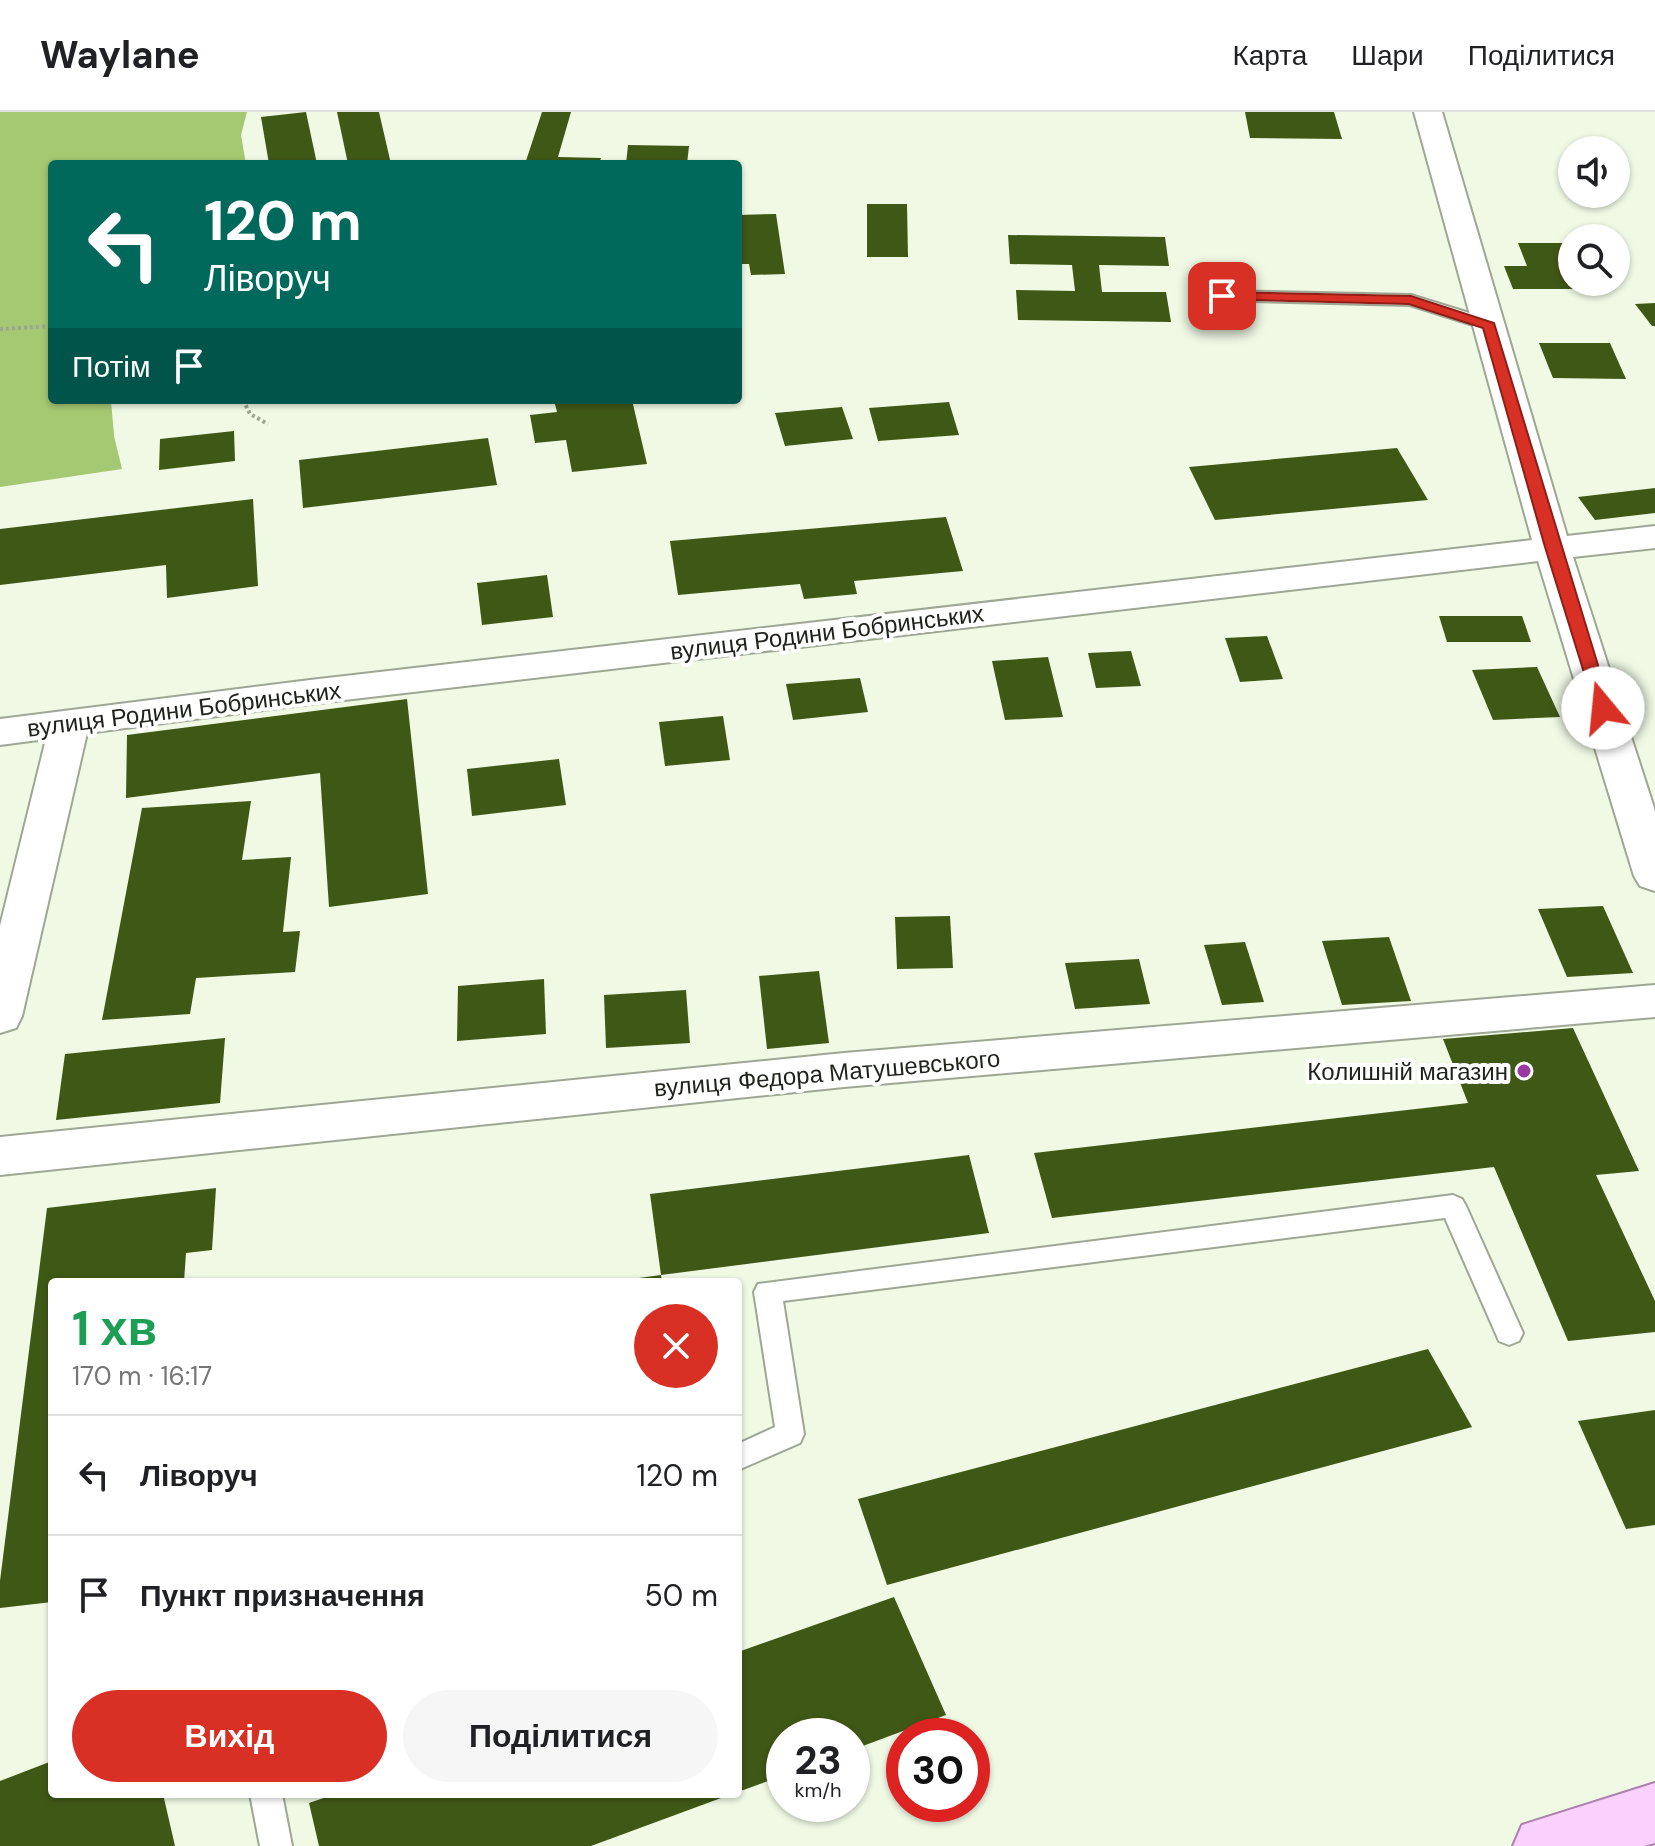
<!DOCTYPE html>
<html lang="uk">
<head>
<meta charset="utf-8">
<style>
	body { margin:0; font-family:"DM Sans",sans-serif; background:#f6f6f6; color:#202124; height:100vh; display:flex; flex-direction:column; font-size:30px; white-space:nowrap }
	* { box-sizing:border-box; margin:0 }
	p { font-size:26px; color:#757577 }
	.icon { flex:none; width:44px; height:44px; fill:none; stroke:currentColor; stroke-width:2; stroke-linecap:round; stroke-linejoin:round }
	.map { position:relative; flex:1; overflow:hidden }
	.sheet { position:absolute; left:48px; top:1166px; width:694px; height:520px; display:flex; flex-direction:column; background:#fff; border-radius:8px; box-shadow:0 2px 6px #0004 }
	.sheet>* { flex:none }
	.guide { position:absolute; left:48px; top:48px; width:694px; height:244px; border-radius:8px; box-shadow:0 2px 6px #0004; background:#00695c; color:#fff; overflow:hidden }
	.tools { position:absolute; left:1558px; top:24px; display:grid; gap:16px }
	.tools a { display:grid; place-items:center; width:72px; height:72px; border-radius:50%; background:#fff; box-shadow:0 2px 6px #0004; font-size:40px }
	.speed { position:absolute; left:766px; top:1606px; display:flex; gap:16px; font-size:40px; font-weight:700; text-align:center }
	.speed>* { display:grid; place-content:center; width:104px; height:104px; border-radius:50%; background:#fff; box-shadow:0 2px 6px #0004; line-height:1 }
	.speed small { font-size:20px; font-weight:400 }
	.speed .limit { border:12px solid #d22; background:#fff; color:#111 }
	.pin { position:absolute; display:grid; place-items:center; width:68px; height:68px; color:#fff; margin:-34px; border-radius:16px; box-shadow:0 4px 12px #0006 }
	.me { position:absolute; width:88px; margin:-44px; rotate:343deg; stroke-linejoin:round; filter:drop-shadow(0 0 6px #0008) }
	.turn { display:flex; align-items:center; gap:28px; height:168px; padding:0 24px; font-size:36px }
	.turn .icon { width:104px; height:104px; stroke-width:2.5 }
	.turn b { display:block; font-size:56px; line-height:68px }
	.then { display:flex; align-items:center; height:76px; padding:0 24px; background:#0003; gap:16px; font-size:30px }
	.round { display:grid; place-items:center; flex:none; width:84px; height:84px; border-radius:42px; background:#f6f6f6 }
	.overview { display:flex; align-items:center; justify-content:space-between; height:136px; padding:0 24px }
	h1 { font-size:48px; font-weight:700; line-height:60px; color:#1e9e55 }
	.cta { display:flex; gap:16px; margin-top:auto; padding:16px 24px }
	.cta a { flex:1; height:92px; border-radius:48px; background:#d93025; color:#fff; font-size:32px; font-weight:700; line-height:92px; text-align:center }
	.cta a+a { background:#f6f6f6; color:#202124 }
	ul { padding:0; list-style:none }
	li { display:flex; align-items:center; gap:24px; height:120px; padding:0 24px; border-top:2px solid #e0e0e0 }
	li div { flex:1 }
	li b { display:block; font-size:30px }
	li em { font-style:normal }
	header { display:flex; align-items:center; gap:48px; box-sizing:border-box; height:112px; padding:0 40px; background:#fff; border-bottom:2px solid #e0e0e0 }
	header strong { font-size:38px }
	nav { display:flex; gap:44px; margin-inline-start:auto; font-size:28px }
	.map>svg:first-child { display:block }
	.forest { fill:#a5c872 }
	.building { fill:#405816 }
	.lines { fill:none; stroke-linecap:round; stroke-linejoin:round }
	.lane-casing { stroke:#9ea694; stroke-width:4 }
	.street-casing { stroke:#9ea694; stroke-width:4 }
	.primary-casing { stroke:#ab81ad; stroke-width:4 }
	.path { stroke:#9ca494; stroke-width:4; stroke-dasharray:3 3; stroke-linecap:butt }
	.lane { fill:#fff; fill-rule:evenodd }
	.street { fill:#fff; fill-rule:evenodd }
	.primary { fill:#fad1fd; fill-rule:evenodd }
	.route { fill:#d93025; stroke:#8d1f18; stroke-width:2 }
	.poi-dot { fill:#9939a1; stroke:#fff; stroke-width:3 }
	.labels { text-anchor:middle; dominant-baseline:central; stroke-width:8; stroke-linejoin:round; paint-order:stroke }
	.street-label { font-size:24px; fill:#1f231b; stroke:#fff }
	.poi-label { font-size:24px; fill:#1f231b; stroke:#fff; text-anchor:end }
</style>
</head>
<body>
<header>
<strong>Waylane</strong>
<nav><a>Карта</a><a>Шари</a><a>Поділитися</a></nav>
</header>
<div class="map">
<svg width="1655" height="1734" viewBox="0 0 1655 1734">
	<rect width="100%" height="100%" fill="#eff9e4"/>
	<path class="forest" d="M0 0H247L241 23 246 52H52V288H111L114 324 122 357 0 375Z"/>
	<g class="building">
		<path d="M306 0 317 52H269L261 5Z"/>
		<path d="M337 0H379L391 52H348Z"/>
		<path d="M542 0H571L558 45 601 46 599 52H525Z"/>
		<path d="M1245 0H1334L1342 27 1250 26Z"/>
		<path d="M628 33 689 34 687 52H626Z"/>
		<path d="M867 92H907L908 145H867Z"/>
		<path d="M776 102 785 162 751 163 749 152H738V103Z"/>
		<path d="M1008 123 1165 125 1169 154 1099 153 1102 180H1166L1171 210 1018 208 1016 178 1075 179 1072 153 1010 152Z"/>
		<path d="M1518 131H1570L1572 170H1601L1604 177H1513L1504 154H1527Z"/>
		<path d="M1655 191V214H1652L1635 192Z"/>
		<path d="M1539 231H1610L1626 267 1553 266Z"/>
		<path d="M554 288H632L647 352 572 360 566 328 535 331 530 303 557 300Z"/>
		<path d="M949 290 959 323 878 329 869 296Z"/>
		<path d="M842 295 853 327 785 334 775 301Z"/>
		<path d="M234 319 235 349 159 358 160 327Z"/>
		<path d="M488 326 497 373 303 396 299 348Z"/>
		<path d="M1397 336 1428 388 1215 408 1189 355Z"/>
		<path d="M1655 376V401L1595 408 1578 385Z"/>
		<path d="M253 387 258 474 167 486 166 453 0 473V417Z"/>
		<path d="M946 405 963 459 854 469 857 482 804 487 800 472 678 483 670 429Z"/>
		<path d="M547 463 553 505 482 513 477 471Z"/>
		<path d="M1439 504H1522L1531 530H1447Z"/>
		<path d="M1267 524 1283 567 1240 570 1225 526Z"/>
		<path d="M1131 539 1141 574 1096 576 1088 541Z"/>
		<path d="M1048 545 1063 605 1005 608 992 549Z"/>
		<path d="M1537 555 1560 605 1493 608 1472 558Z"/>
		<path d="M860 566 868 600 793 608 786 572Z"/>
		<path d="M407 587 428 782 329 795 320 661 126 686 127 623Z"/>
		<path d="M723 604 730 648 665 654 659 610Z"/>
		<path d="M559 647 566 693 472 704 467 657Z"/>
		<path d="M251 689 242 748 291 745 283 820 300 819 295 860 196 866 190 902 102 908 142 696Z"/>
		<path d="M1603 794 1633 861 1567 865 1538 797Z"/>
		<path d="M950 804 953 856 897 857 895 805Z"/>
		<path d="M1389 825 1411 889 1342 893 1322 829Z"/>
		<path d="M1245 830 1264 890 1222 893 1204 833Z"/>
		<path d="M1139 847 1150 892 1075 897 1065 851Z"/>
		<path d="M819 859 829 931 767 937 759 864Z"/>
		<path d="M544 867 546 922 457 929 458 874Z"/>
		<path d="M686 878 690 931 606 936 604 883Z"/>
		<path d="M1573 916 1639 1059 1596 1063 1655 1189V1220L1568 1229 1494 1055 1052 1106 1034 1041 1468 991 1443 927Z"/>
		<path d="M225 926 220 991 56 1008 65 942Z"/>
		<path d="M969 1043 989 1121 661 1163 650 1082Z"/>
		<path d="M216 1076 212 1138 186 1141 184 1170H52V1490L0 1496V1469L47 1096Z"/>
		<path d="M661 1163 662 1170H624V1168Z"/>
		<path d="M1428 1237 1472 1315 887 1473 858 1387Z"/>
		<path d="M1655 1298V1413L1626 1417 1578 1309Z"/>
		<path d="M894 1485 946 1603 852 1638V1624H784V1663L738 1680V1540Z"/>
		<path d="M52 1649V1682H163L175 1734H0V1669Z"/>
		<path d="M335 1682H732L591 1734H319L309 1691Z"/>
	</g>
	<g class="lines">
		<g class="lane-casing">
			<g id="lane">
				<path d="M1222 179 1411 183 1495 209 1498 213 1489 218 1410 193 1216 188 1214 184 1216 180Z"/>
				<path d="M1453 1083 1462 1087 1466 1094 1523 1221 1519 1229 1509 1233 1499 1229 1445 1106 783 1189 804 1322 800 1331 738 1358V1332L775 1315 754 1180 758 1172Z"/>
				<path d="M250 1682H282L292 1734H260Z"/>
			</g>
		</g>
		<g class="street-casing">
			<g id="street">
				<path d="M1414 0H1442L1567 424 1655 414V436L1573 445 1655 699V779L1640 774 1634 764 1538 449 310 592 87 621 22 904 16 916 0 921V814L46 627 0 633V607L310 568 1532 428Z"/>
				<path d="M1655 873V905L844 975 0 1063V1025L844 941Z"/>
			</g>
		</g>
		<g class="primary-casing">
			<path id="primary" d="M1655 1671V1731L1644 1734H1513L1522 1713Z"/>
		</g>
		<g class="path">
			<path d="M0 217 52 214"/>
			<path d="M243 288 250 302 268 312"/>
		</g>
		<use href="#lane" class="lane"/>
		<use href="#street" class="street"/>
		<use href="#primary" class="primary"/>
	</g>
	<path class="route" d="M1222 180 1411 184 1494 211 1611 596 1608 600 1603 601 1595 596 1545 435 1483 216 1409 192 1217 187 1215 184Z"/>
	<circle class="poi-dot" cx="1524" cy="959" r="8"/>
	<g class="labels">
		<g class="street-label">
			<text transform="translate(827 520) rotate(-7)">вулиця Родини Бобринських</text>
			<text transform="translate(184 597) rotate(-7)">вулиця Родини Бобринських</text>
			<text transform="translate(827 961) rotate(-5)">вулиця Федора Матушевського</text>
		</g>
		<g class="poi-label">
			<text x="1508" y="959">Колишній магазин</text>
		</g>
	</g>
</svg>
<div class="tools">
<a><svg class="icon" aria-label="sound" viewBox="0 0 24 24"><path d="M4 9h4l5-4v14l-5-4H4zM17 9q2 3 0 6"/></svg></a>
<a><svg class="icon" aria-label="search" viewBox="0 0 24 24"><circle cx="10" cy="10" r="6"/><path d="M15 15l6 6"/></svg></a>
</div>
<div class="speed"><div>23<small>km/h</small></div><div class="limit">30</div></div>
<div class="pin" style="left:1222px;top:184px;background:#d93025"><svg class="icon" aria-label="arrive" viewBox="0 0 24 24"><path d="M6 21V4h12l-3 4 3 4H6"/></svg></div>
<svg class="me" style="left:1603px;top:596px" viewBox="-20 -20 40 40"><circle r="19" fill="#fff"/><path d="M0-13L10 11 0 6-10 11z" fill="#d93025"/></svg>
<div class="guide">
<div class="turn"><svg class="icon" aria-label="left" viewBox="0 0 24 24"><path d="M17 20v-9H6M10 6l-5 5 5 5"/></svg><div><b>120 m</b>Ліворуч</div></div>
<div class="then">Потім<svg class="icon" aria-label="arrive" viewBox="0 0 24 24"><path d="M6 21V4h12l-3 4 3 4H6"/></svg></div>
</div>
<section class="sheet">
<div class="overview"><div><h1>1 хв</h1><p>170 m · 16:17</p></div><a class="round" style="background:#d93025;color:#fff"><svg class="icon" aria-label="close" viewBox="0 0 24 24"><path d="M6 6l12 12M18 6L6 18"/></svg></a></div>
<ul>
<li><svg class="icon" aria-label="left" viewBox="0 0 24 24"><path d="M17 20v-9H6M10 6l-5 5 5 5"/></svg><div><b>Ліворуч</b></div><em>120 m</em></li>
<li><svg class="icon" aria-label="arrive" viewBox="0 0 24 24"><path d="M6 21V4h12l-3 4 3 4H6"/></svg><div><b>Пункт призначення</b></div><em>50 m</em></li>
</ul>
<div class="cta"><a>Вихід</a><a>Поділитися</a></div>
</section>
</div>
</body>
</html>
